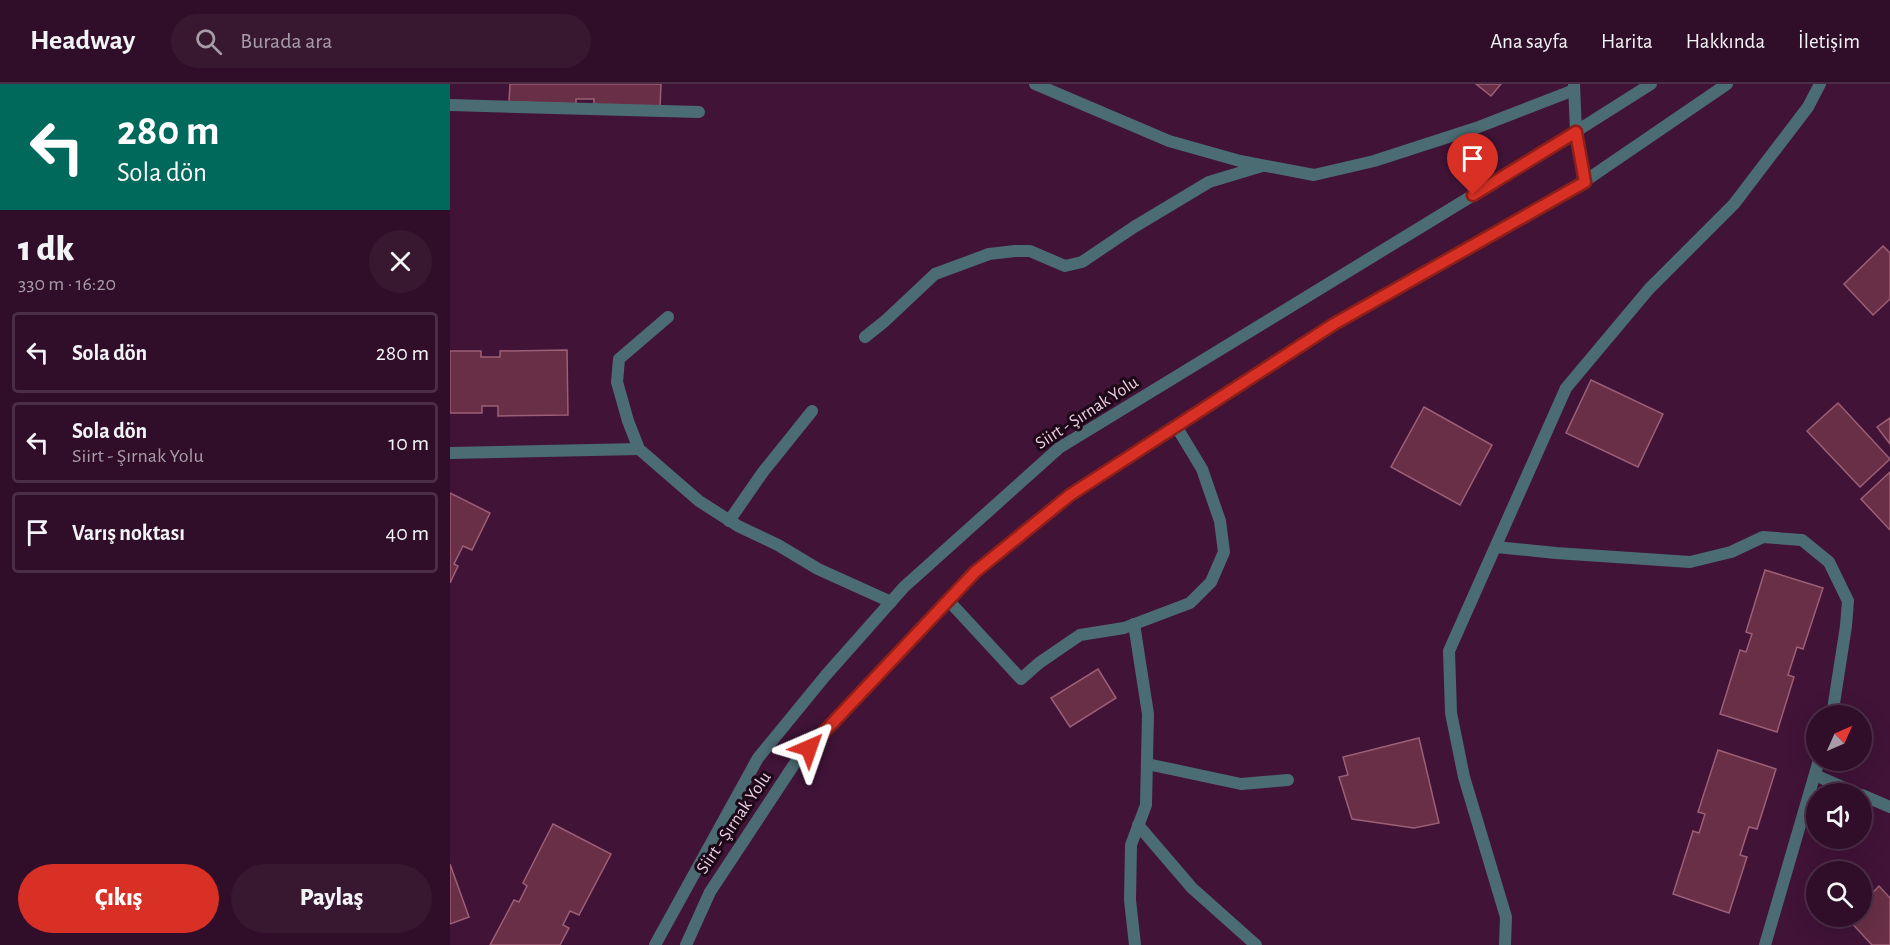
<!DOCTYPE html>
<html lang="tr">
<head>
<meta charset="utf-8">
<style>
	body { margin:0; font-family:"Alegreya Sans",sans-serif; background:#381731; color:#f1f3f6; height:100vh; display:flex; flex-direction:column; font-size:22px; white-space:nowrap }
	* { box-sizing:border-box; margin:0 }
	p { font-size:20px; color:#a89ca8 }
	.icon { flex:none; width:33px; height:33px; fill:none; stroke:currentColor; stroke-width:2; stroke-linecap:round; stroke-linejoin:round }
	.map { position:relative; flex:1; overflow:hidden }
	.panel { display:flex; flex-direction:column; background:#300e29; width:450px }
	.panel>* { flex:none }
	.top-card { background:#00695c; color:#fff; overflow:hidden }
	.needle { width:39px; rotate:45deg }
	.fabs { position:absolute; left:1356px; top:621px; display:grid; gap:12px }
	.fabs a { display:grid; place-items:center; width:66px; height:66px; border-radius:50%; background:#300e29; box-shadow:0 6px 24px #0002,0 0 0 2px #4b2e46; font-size:30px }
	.pin { position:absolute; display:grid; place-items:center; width:51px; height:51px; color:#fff; margin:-62px -26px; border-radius:50% 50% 50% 0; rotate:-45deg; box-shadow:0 0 6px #0007 }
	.pin .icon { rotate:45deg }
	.me { position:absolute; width:66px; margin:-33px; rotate:43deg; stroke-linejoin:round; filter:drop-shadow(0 0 4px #0008) }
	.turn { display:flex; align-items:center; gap:21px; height:126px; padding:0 18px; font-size:27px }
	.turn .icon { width:78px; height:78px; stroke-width:2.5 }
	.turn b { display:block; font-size:42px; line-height:51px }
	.round { display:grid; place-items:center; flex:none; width:63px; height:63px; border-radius:32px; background:#381731 }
	.overview { display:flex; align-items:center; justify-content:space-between; height:102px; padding:0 18px }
	h1 { font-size:36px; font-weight:800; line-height:45px }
	.action { display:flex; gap:12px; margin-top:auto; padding:12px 18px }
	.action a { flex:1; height:69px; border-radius:36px; background:#d93025; color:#fff; font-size:24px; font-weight:800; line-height:69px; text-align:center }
	.action a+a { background:#381731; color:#f1f3f6 }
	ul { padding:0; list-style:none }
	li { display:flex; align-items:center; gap:18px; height:81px; margin:0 12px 9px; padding:0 6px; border:3px solid #4b2e46; border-radius:6px }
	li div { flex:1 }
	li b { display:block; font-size:22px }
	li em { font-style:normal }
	header { display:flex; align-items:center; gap:36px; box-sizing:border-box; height:84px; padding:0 30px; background:#300e29; border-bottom:2px solid #4b2e46 }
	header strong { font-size:28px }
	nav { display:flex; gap:33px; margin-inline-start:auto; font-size:21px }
	.search { width:420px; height:54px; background:#381731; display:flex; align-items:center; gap:15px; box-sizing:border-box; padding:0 21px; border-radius:33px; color:#a89ca8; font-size:22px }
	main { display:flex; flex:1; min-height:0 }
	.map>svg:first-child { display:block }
	.building { fill:#682f46; stroke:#9d5f76; stroke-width:1.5 }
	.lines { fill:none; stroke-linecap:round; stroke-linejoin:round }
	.minor { stroke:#4c6c74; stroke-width:12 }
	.tertiary { stroke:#4c6c74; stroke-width:12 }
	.route-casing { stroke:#8d1f18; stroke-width:15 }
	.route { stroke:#d93025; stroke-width:10 }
	.labels { text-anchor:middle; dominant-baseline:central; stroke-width:6; stroke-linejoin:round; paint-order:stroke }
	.street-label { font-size:18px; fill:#eccfe4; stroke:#1c0817 }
</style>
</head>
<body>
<header>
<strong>Headway</strong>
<div class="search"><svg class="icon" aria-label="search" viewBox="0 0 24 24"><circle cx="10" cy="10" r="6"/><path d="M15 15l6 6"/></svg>Burada ara</div>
<nav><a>Ana sayfa</a><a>Harita</a><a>Hakkında</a><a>İletişim</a></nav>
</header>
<main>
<section class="panel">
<div class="top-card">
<div class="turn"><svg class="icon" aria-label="left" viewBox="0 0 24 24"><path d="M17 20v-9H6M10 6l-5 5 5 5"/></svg><div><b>280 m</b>Sola dön</div></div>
</div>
<div class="overview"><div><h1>1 dk</h1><p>330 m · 16:20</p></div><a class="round"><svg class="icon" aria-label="close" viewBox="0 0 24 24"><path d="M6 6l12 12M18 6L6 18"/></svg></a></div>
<ul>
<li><svg class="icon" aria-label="left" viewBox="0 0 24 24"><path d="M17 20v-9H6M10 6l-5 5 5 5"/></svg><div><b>Sola dön</b></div><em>280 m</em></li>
<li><svg class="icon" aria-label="left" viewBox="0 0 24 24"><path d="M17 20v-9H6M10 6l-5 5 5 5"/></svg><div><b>Sola dön</b><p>Siirt - Şırnak Yolu</p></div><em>10 m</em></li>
<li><svg class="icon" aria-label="arrive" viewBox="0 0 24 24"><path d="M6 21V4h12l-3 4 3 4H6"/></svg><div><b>Varış noktası</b></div><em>40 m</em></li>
</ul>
<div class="action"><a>Çıkış</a><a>Paylaş</a></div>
</section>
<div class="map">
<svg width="1440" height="861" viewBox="0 0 1440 861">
	<rect width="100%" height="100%" fill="#401337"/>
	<g class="building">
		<path d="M60 0H211L210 23 144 21V15H126V20L59 18Z"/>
		<path d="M1026 0H1051L1041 12Z"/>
		<path d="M1433 162 1440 169V215L1423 231 1394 200Z"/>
		<path d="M117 266 118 331 48 332V322H32V329H0V267H31V273H50V267Z"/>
		<path d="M1141 296 1213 330 1188 383 1116 349Z"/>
		<path d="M1388 319 1440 375 1410 403 1357 347Z"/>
		<path d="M974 323 1042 361 1010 421 941 383Z"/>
		<path d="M1440 334V360L1427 343Z"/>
		<path d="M1440 388V446L1411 415Z"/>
		<path d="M0 409 40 429 22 466 13 462 4 480 8 482 0 499Z"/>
		<path d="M1315 486 1373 504 1353 565 1347 563 1338 591 1344 593 1327 648 1270 630 1290 566 1296 568 1302 550 1296 548Z"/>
		<path d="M648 585 666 614 620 643 601 614Z"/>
		<path d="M969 654 989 739 964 744 902 735 889 693 898 691 893 673Z"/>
		<path d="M1268 666 1326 685 1307 745 1299 743 1290 771 1297 773 1279 829 1223 810 1243 747 1249 749 1255 730 1248 728Z"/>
		<path d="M103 740 161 770 129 831 120 827 113 841 119 844 110 861H40L64 816 69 818 77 802 73 799Z"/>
		<path d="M0 780 19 833 0 840Z"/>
		<path d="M1429 802 1440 814V861H1422L1397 834 1399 832H1412V820Z"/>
	</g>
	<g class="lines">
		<g class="minor">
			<path d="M585 0 719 57 790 77 864 91 924 77 1026 44 1124 6"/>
			<path d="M0 21 249 28"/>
			<path d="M218 233 169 275 167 298 178 337 189 365 249 417 288 442 328 461 368 485 441 518"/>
			<path d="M415 253 435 237 485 190 539 170 565 167H580L615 182 632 178 684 143 759 98 812 82"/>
			<path d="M0 369 189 365"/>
			<path d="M279 437 313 388 362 327"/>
			<path d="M1046 463 1106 469 1240 478 1281 468 1313 453 1352 456 1379 478 1398 517 1396 542 1382 632"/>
			<path d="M498 516 571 595 589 579 630 551 674 544 740 519 761 498 774 468 770 437 752 385 726 342"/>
			<path d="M684 540 698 630 696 721 681 761 680 816 685 861"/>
			<path d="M697 680 791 700 838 696"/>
			<path d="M1365 691 1408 710"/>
			<path d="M1412 711 1440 723"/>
			<path d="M688 741 742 804 806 861"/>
			<path d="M1315 861 1369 676"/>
		</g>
		<g class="tertiary">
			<path d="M1124 0 1126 48 1135 97"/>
			<path d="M205 861 308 674 376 591 454 503 609 364 1084 74 1201 0"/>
			<path d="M236 861 260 808 345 679 525 488 620 411 883 240 1135 97 1277 0"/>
			<path d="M1055 861 1056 833 1014 693 1001 629 999 567 1116 304 1199 205 1284 120 1358 23 1370 0"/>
		</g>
	</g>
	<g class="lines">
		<g class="route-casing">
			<path id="route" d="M359 664 525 488 620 411 884 240 1135 98 1126 48 1023 111"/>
		</g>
		<use href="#route" class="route"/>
	</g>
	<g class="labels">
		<g class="street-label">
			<text transform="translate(637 329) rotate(-33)">Siirt - Şırnak Yolu</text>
			<text transform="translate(284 739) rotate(-56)">Siirt - Şırnak Yolu</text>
		</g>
	</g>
</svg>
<div class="fabs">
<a><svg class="needle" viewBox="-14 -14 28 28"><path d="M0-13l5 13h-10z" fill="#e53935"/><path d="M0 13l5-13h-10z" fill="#a89ca8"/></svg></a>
<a><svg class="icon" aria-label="sound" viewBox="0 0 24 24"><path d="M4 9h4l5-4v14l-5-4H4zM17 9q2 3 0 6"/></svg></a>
<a><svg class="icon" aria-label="search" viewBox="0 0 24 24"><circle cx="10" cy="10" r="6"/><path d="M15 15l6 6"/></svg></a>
</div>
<div class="pin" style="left:1023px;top:111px;background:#d93025"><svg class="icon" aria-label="arrive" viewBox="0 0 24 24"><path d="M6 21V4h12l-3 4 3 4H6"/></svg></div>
<svg class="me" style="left:359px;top:664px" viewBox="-20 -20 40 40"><path d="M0-17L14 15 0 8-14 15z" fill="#d93025" stroke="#fff" stroke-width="4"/></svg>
</div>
</main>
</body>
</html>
